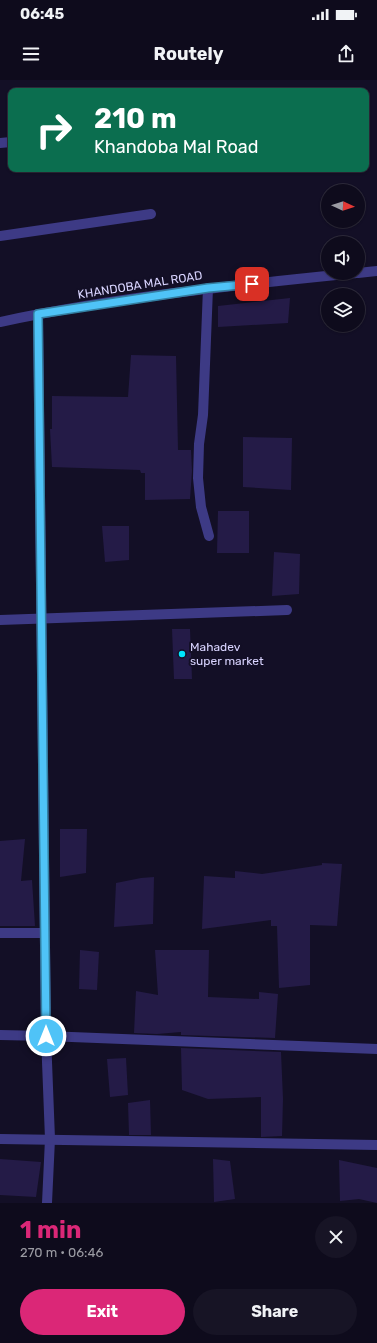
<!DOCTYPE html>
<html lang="en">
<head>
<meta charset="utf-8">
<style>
	body { margin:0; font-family:Rubik,sans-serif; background:#171425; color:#f1f3f6; height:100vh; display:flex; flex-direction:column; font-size:15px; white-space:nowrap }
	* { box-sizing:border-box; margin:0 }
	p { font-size:13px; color:#9b9ba3 }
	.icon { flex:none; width:22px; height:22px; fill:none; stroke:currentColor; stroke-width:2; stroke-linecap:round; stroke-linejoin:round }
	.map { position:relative; height:1123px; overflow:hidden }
	.sheet { display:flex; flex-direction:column; background:#0e0b1c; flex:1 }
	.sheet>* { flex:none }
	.banner { position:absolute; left:8px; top:8px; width:361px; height:84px; border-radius:8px; box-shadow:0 1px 3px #0004,0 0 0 1px #2e2b3b; background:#0b6e4f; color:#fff; overflow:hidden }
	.needle { width:26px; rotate:93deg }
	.buttons { position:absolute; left:321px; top:104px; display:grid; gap:8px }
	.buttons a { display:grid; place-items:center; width:44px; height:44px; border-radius:50%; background:#0e0b1c; box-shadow:0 1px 3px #0004,0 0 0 1px #2e2b3b; font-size:20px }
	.pin { position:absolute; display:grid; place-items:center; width:34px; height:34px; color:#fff; margin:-17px; border-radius:8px; box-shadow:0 2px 6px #0006 }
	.me { position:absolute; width:44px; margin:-22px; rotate:0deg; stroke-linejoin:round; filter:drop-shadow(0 0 3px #0008) }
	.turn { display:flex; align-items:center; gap:14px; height:84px; padding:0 20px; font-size:18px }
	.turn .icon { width:52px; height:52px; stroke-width:2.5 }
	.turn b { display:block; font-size:28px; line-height:34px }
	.round { display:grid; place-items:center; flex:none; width:42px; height:42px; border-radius:21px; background:#171425 }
	.headline { display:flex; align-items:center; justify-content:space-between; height:68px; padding:0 20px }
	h1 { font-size:24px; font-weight:700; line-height:30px; color:#db2777 }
	.button { display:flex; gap:8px; margin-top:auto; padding:8px 20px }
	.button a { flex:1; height:46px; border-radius:24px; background:#db2777; color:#fff; font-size:16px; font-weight:700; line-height:46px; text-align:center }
	.button a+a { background:#171425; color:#f1f3f6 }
	.status { display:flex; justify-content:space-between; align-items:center; height:28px; padding:0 20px; background:#0e0b1c; direction:ltr }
	.status svg { height:11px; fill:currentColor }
	header { display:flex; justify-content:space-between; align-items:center; height:52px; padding:0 20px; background:#0e0b1c; font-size:18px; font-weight:700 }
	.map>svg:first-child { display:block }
	.building { fill:#241b47 }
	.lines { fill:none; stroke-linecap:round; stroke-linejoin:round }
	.street { stroke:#3d3a85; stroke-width:10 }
	.route-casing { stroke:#337fa1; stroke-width:10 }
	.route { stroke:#4fc3f7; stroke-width:7 }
	.poi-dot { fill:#00e5ff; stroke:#130f26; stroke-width:1.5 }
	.labels { text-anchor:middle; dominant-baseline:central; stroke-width:4; stroke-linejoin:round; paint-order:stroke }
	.street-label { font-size:12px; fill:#d9d4ff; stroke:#130f26 }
	.poi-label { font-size:12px; fill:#d9d4ff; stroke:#130f26; text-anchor:start }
</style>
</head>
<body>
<div class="status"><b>06:45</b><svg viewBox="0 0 49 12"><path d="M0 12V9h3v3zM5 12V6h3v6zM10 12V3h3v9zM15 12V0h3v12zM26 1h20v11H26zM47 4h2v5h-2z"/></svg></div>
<header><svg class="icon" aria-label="menu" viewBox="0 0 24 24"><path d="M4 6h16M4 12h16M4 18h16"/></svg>Routely<svg class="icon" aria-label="share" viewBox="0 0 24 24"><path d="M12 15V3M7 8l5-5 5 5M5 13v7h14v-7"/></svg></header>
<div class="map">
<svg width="377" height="1123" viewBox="0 0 377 1123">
	<rect width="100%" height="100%" fill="#130f26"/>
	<g class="building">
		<path d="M290 218 288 243 218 247V226Z"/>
		<path d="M131 275 176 276 178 370H191L192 391 190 419 145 420V393H141L140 390 52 387 50 349H52V316L128 317Z"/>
		<path d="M243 357 292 358 291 410 243 407Z"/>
		<path d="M218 431H249V473H217Z"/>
		<path d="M102 446H129V480L105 482Z"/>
		<path d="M274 472 300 474 299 514 272 516Z"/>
		<path d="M172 549H190L192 599H174Z"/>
		<path d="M60 749H87L86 793 60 797Z"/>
		<path d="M25 759 21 801 32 800 35 846H0V761Z"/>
		<path d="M322 783 342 784 337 846 310 845V905L279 908 277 846H271V840L202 849 204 796 235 798V791L262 794 322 785Z"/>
		<path d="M154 797 153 844 114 847 116 803 141 798Z"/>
		<path d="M80 870 99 872 97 910 79 909Z"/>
		<path d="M155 870H209L208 917 259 919V912L278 914 275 958 181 955V952L157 954 134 953 136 911 158 915Z"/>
		<path d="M181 968 281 972 283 1019 282 1056 261 1057V1017L208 1019 182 1010Z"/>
		<path d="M126 978 128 1015 110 1017 107 979Z"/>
		<path d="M150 1020 151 1055H129L128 1023Z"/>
		<path d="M0 1079 41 1082 36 1117 0 1115Z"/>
		<path d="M213 1079 230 1081 235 1119 214 1122Z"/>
		<path d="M339 1080 377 1088V1123L359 1119 340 1121Z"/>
	</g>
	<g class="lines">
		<g class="street">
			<path d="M0 63 11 62"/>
			<path d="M0 156 151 134"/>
			<path d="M358 193 377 191"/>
			<path d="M208 208 203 335 199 364 198 398 201 427 209 456"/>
			<path d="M38 234 46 956 50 1059 47 1123"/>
			<path d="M0 242C117 217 237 205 356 193"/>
			<path d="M0 540 287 530"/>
			<path d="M0 853H45"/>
			<path d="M0 955 46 956 377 969"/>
			<path d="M0 1059 377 1065"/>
		</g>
	</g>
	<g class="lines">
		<g class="route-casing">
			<path id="route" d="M46 956 38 234 208 208 252 204"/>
		</g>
		<use href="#route" class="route"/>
	</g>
	<circle class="poi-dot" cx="182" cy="574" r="4"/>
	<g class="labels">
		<g class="street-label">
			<text transform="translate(140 205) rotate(-9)">KHANDOBA MAL ROAD</text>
		</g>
		<g class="poi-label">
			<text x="190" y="567">Mahadev<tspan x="190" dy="14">super market</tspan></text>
		</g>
	</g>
</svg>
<div class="buttons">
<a><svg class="needle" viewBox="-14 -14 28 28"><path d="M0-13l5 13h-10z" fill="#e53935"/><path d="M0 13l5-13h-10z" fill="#9b9ba3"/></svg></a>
<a><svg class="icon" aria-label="sound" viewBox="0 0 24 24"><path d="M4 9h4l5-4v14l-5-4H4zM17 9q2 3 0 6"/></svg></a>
<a><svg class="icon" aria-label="layers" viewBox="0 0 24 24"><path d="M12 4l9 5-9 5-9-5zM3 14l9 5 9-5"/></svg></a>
</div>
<div class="pin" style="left:252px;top:204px;background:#d93025"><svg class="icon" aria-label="arrive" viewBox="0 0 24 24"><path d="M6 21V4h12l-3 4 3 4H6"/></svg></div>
<svg class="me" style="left:46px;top:956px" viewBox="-20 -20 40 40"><circle r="17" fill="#4fc3f7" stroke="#fff" stroke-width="3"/><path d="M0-11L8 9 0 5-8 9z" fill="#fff"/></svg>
<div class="banner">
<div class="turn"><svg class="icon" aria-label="right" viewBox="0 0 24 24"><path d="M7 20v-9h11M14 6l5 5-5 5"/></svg><div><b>210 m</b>Khandoba Mal Road</div></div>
</div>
</div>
<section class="sheet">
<div class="headline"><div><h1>1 min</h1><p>270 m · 06:46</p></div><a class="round"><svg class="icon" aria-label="close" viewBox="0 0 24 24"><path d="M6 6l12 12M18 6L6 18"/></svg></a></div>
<div class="button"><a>Exit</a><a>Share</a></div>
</section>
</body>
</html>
